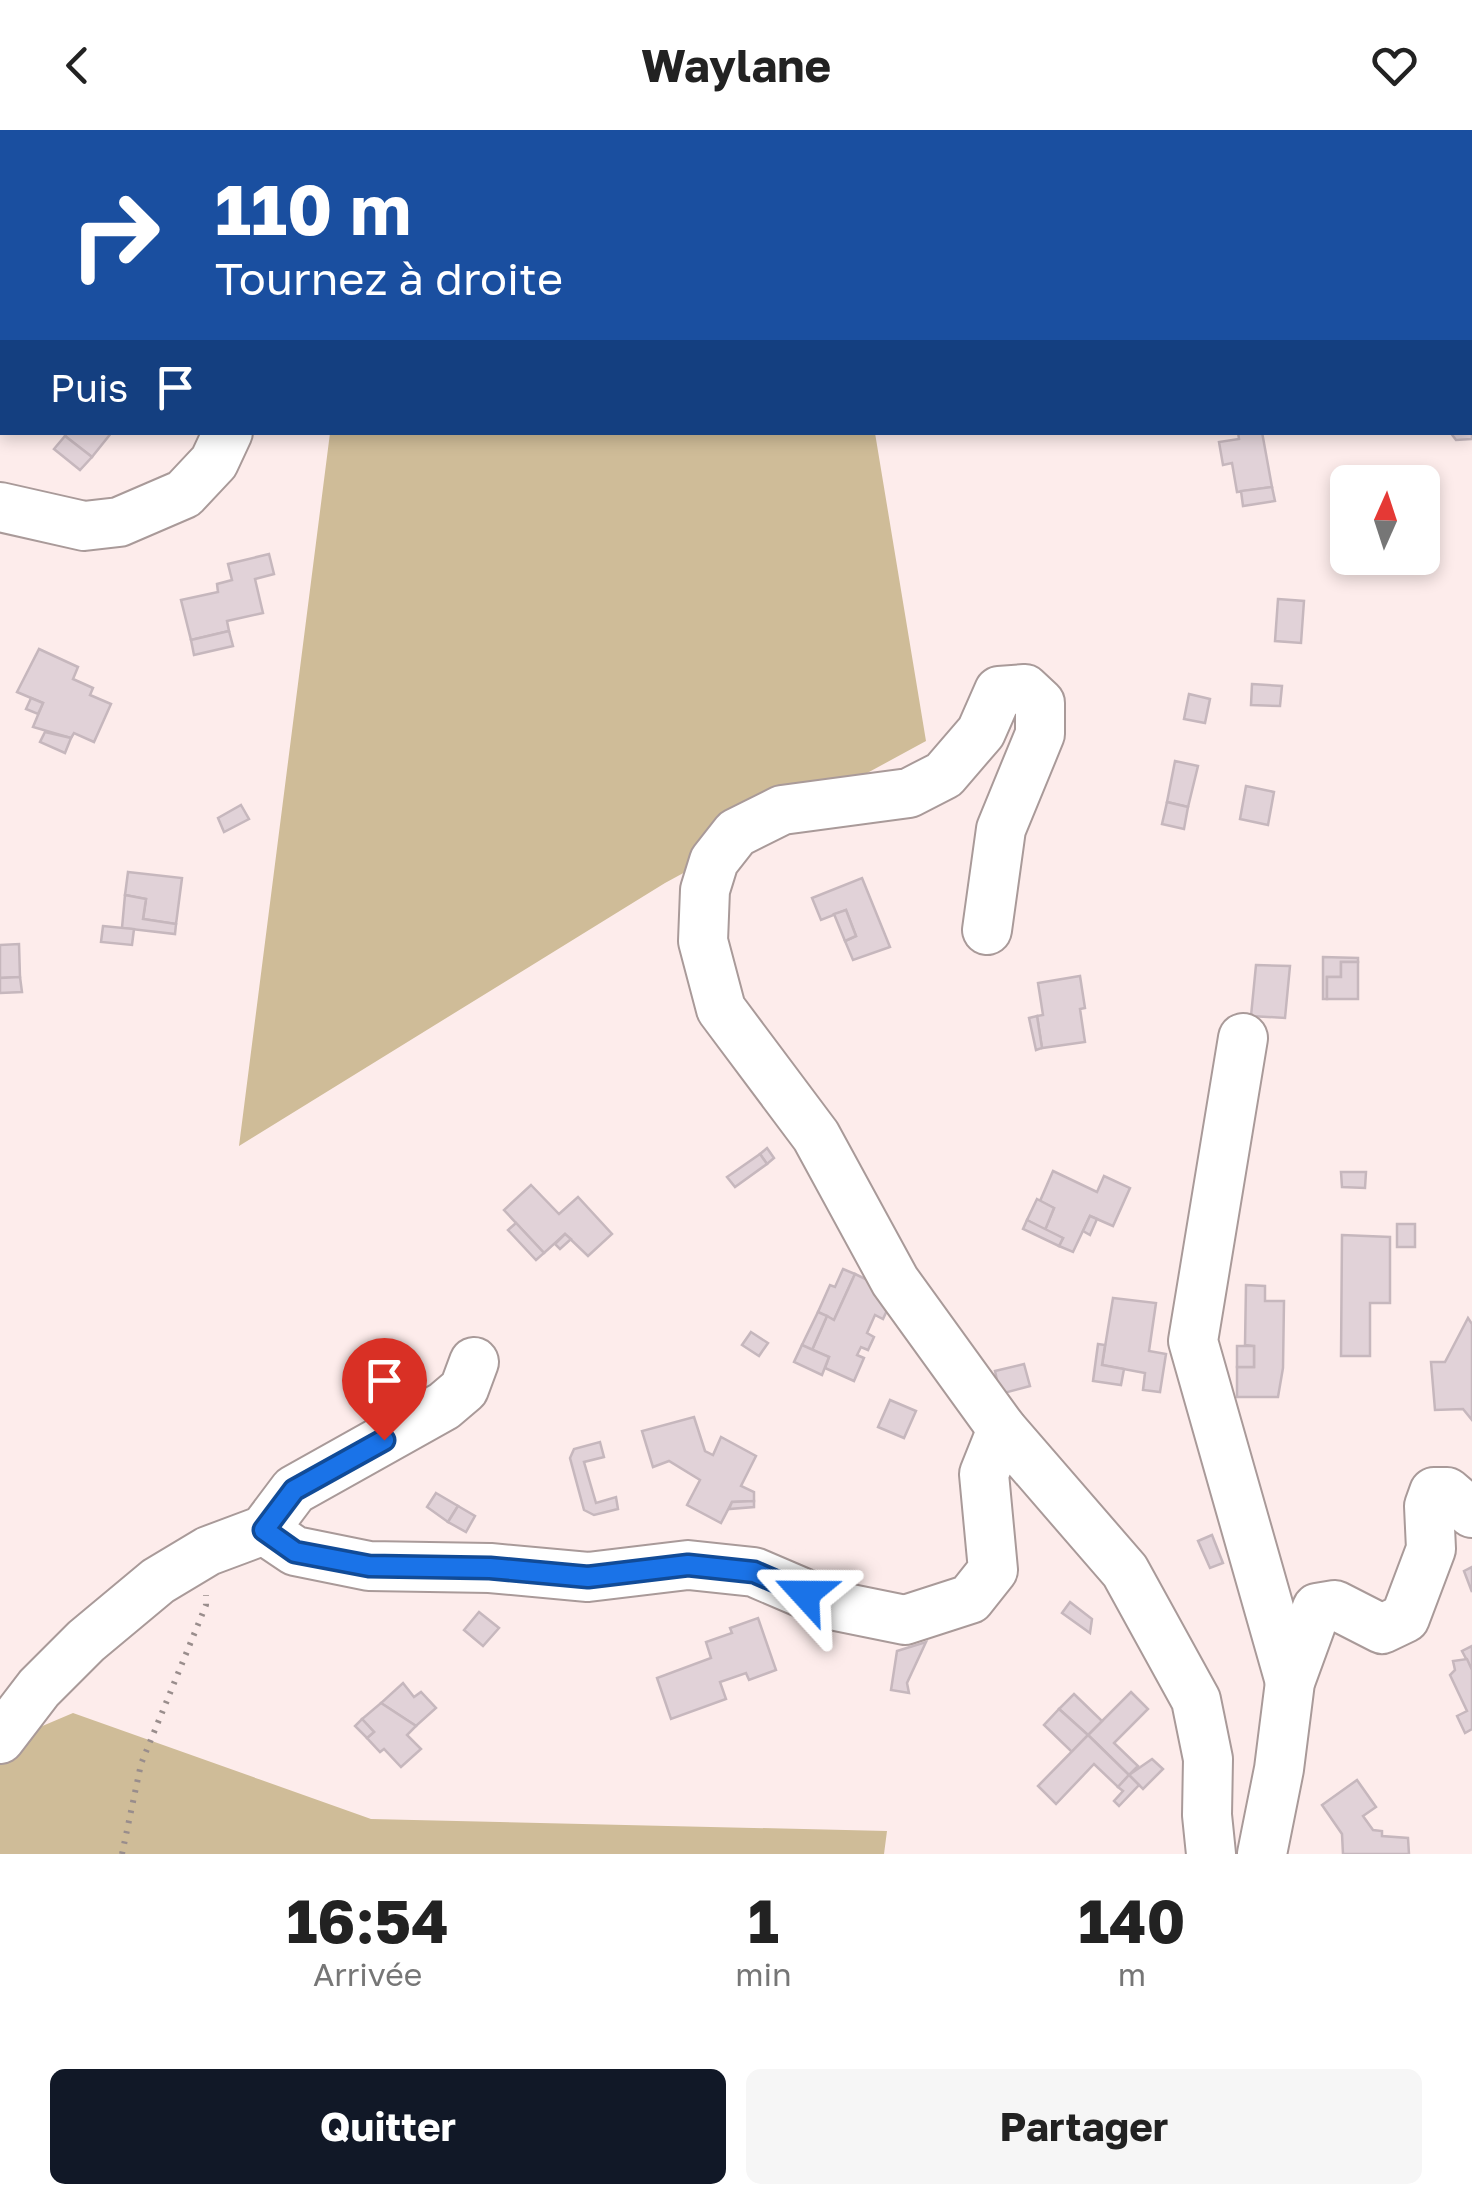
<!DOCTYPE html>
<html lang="fr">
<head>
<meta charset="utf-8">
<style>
	body { margin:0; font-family:"Golos Text",sans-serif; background:#f6f6f6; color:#222; height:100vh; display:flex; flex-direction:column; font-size:38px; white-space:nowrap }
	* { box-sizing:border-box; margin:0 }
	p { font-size:32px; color:#767676 }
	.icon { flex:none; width:55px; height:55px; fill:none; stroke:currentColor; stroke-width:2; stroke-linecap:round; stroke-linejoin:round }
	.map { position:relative; height:1724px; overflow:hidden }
	.panel { display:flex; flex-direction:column; background:#fff; flex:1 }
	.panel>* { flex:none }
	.top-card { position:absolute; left:0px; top:0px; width:1472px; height:305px; box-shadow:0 5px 15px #0003; background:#1a4fa0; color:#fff; overflow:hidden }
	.needle { width:65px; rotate:3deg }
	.controls { position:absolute; left:1330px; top:335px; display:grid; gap:20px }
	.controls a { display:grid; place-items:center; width:110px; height:110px; border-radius:15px; background:#fff; box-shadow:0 5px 15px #0003; font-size:50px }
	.pin { position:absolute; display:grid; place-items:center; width:85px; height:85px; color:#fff; margin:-102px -42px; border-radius:50% 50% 50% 0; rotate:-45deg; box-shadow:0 0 10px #0007 }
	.pin .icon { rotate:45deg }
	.me { position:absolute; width:110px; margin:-55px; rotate:294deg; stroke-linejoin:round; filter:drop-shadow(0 0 8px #0008) }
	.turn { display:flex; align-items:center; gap:35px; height:210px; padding:0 50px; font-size:45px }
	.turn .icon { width:130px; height:130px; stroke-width:2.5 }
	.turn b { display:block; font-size:70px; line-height:85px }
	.then { display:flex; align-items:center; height:95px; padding:0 50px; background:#0003; gap:20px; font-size:38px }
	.eta { display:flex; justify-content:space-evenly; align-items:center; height:170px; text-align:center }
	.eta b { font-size:60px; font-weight:700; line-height:70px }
	.cta { display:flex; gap:20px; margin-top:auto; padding:20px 50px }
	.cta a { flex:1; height:115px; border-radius:15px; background:#111827; color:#fff; font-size:40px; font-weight:700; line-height:115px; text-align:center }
	.cta a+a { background:#f6f6f6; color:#222 }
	header { display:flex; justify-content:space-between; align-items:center; height:130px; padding:0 50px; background:#fff; font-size:45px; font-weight:700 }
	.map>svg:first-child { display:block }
	.green { fill:#cfbc98 }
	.building { fill:#e1d2d8; stroke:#c6b7bd; stroke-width:2.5 }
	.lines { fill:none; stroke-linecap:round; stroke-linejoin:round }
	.minor-casing { stroke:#a99a99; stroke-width:52 }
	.path { stroke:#998d8c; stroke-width:6; stroke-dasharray:2.5 8; stroke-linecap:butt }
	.minor { stroke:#fff; stroke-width:48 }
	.route-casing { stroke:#114b97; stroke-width:25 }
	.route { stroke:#1a73e8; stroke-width:18 }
</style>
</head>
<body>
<header><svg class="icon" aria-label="back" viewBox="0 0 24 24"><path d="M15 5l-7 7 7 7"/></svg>Waylane<svg class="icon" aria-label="heart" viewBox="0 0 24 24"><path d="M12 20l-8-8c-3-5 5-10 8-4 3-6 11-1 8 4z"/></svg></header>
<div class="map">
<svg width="1472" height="1724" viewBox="0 0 1472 1724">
	<rect width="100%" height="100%" fill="#fdeceb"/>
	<g class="green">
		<path d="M227 0H1197V2Z"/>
		<path d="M330 303H875L926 611 665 753 239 1016Z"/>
		<path d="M73 1583 371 1689 887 1701 884 1724H0V1614Z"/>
	</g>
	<g class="building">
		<rect x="1364" y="0" width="57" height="2"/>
		<path d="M1470 241 1472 309 1456 310 1450 302H1470Z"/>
		<path d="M68 302H112L92 327 65 306Z"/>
		<path d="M1238 302H1262L1272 357 1237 362 1232 333 1223 335 1219 312 1239 309Z"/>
		<path d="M65 306 92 327 80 340 54 319Z"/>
		<path d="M1272 357 1275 371 1243 376 1241 361Z"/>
		<path d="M269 424 274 444 255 449 263 483 227 491 229 501 191 510 181 470 218 462 217 454 232 450 228 434Z"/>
		<path d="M1278 469 1304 471 1301 513 1275 511Z"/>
		<path d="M229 501 233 516 194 525 191 510Z"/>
		<path d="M39 519 78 537 73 549 93 558 90 565 111 574 94 612 74 603 71 608 33 597 43 573 17 562Z"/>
		<path d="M1252 554 1282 556 1280 576 1251 575Z"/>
		<path d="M1189 564 1210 569 1205 593 1184 589Z"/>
		<path d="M31 568 43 573 38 584 26 579Z"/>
		<path d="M45 602 71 608 65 623 40 612Z"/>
		<path d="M1175 631 1198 636 1188 677 1167 672Z"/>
		<path d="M1246 656 1274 662 1268 695 1240 689Z"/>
		<path d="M1167 672 1188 677 1184 699 1162 694Z"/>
		<path d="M241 675 249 689 224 702 218 688Z"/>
		<path d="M128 742 182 748 176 794 143 789 146 769 125 765Z"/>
		<path d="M862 748 890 817 853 830 845 811 856 806 846 780 821 790 812 768Z"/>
		<path d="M125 765 146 769 143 789 176 794 175 804 122 798Z"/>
		<path d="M846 780 856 806 845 811 834 784Z"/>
		<path d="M103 796 134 799 132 815 101 812Z"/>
		<path d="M19 814 20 847 0 848V815Z"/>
		<path d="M1323 827 1358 828V832H1341V847H1327V869H1323Z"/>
		<path d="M1341 832H1358V869H1327V847H1341Z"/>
		<path d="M1256 835 1290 836 1285 888 1251 886Z"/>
		<path d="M1080 846 1085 878 1080 879 1085 912 1042 918 1037 886 1043 885 1038 853Z"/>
		<path d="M20 847 22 862 0 863V848Z"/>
		<path d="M1037 886 1042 918 1036 920 1029 888Z"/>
		<path d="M767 1018 774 1028 767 1034 760 1024Z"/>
		<path d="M760 1024 767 1034 735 1057 727 1047Z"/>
		<path d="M1053 1041 1097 1062 1104 1046 1130 1058 1113 1096 1090 1086 1073 1122 1059 1116 1063 1108 1045 1100 1054 1078 1040 1071Z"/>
		<path d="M1341 1042H1366L1365 1058 1342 1057Z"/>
		<path d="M531 1055 559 1084 578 1067 612 1104 588 1126 565 1104 544 1123 504 1080Z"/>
		<path d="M1037 1069 1054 1078 1045 1100 1027 1090Z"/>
		<path d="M1090 1086 1097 1089 1090 1105 1083 1101Z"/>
		<path d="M1027 1090 1063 1108 1059 1116 1023 1099Z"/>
		<path d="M516 1093 544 1123 536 1130 508 1100Z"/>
		<rect x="1397" y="1094" width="18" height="23"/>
		<path d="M565 1104 571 1109 560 1119 555 1114Z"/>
		<path d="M1342 1105 1390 1107V1173H1370V1226H1341Z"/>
		<path d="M843 1139 855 1144 834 1190 818 1182 830 1155 835 1157Z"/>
		<path d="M855 1144 895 1163 883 1189 875 1185 867 1203 874 1207 868 1220 861 1217 857 1225 864 1228 854 1251 825 1238 829 1227 812 1220 827 1186 834 1190Z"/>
		<path d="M1246 1155 1265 1156V1171H1284L1283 1238 1278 1267H1237V1237H1254V1216L1245 1215Z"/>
		<path d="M1113 1168 1156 1173 1149 1221 1166 1224 1160 1262 1143 1260 1145 1243 1102 1235Z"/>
		<path d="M818 1182 827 1186 812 1220 802 1215Z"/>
		<path d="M1468 1188 1472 1194V1290L1463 1279 1435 1280 1431 1232H1445Z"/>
		<path d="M751 1202 768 1213 759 1226 742 1215Z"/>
		<path d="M1098 1214 1105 1215 1102 1235 1124 1239 1121 1255 1093 1251Z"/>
		<path d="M802 1215 829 1227 822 1245 794 1232Z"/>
		<rect x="1237" y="1216" width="17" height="21"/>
		<path d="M1024 1234 1030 1256 1000 1264 995 1241Z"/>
		<path d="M890 1270 916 1281 904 1308 878 1297Z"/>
		<path d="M694 1287 705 1321 713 1325 721 1307 756 1326 741 1356 754 1362V1371L732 1372 721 1393 687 1375 700 1350 669 1331 653 1337 642 1301Z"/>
		<path d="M600 1312 604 1327 584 1332 596 1373 616 1367 618 1379 594 1385 584 1380 570 1328 574 1319Z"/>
		<path d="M436 1363 458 1376 448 1392 427 1377Z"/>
		<path d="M754 1371V1377L729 1379 732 1372Z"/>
		<path d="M458 1376 475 1386 466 1402 448 1392Z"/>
		<path d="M1212 1405 1223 1433 1210 1438 1198 1411Z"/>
		<path d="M1472 1437V1462L1464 1441Z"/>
		<path d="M1070 1472 1092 1489 1090 1503 1062 1483Z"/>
		<path d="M479 1482 499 1498 483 1516 464 1500Z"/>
		<path d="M758 1488 776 1540 749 1550 746 1543 720 1552 726 1569 671 1589 657 1548 711 1528 706 1512 732 1503 730 1498Z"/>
		<path d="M926 1512 907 1553 909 1563 891 1560 897 1521Z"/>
		<path d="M1472 1516V1540L1462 1521Z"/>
		<path d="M1467 1529 1472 1540V1599L1465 1603 1457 1586 1467 1581 1450 1545 1455 1540 1453 1531Z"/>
		<path d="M403 1553 414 1567 421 1562 436 1578 416 1596 381 1573Z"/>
		<path d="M1131 1562 1148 1579 1114 1613 1138 1636 1129 1645 1088 1605Z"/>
		<path d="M1074 1564 1102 1591 1088 1605 1059 1579Z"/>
		<path d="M381 1573 416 1596 407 1605 421 1619 401 1637 384 1619 380 1622 367 1608 374 1602 362 1589Z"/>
		<path d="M1059 1579 1088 1605 1072 1622 1044 1595Z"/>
		<path d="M362 1589 374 1602 367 1608 355 1596Z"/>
		<path d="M1088 1605 1129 1645 1118 1657 1094 1634 1056 1674 1038 1656Z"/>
		<path d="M1152 1629 1163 1639 1143 1659 1129 1645Z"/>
		<path d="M1129 1645 1139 1655 1119 1676 1114 1671 1123 1661 1118 1657Z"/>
		<path d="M1357 1650 1376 1677 1363 1686 1373 1700 1382 1701V1706L1408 1708 1409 1724H1343L1342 1704 1322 1675Z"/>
	</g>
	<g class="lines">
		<g class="minor-casing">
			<g id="minor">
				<path d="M1434 0V2"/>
				<path d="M428 2 430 0"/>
				<path d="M1470 99 1472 103"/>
				<path d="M0 377 84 396 119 392 184 364 214 332 228 302"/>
				<path d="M987 800 1001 699 1040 604V573L1025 559 999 561 981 602 944 645 909 663 782 680 736 703 714 731 705 760 703 811 721 879 816 1006 895 1151 1002 1299"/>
				<path d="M1243 908 1193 1211 1290 1552"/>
				<path d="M264 1400 295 1421 369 1436 490 1438 588 1447 688 1435 754 1442 831 1475 905 1490 970 1469 993 1440 984 1344 1002 1299 1125 1441 1196 1570 1208 1629 1207 1685 1211 1724"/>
				<path d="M0 1609 39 1558 86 1511 158 1451 208 1421 264 1400 294 1360 444 1276 464 1259 474 1232"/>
				<path d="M1262 1724 1279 1639 1290 1552 1317 1478 1335 1475 1382 1499 1405 1488 1431 1419 1429 1376 1434 1362H1447L1472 1383"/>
			</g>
		</g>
		<path class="path" d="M122 1724 141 1634 206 1475V1465"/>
		<use href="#minor" class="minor"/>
	</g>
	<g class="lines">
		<g class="route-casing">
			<path id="route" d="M384 1310 294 1360 264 1400 295 1422 369 1436 490 1438 588 1447 688 1435 754 1442 805 1464"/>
		</g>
		<use href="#route" class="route"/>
	</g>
</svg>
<div class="controls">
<a><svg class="needle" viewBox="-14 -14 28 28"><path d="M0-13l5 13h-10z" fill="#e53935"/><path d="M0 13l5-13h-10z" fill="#767676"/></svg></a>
</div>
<div class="pin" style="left:384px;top:1310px;background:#d93025"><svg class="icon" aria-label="arrive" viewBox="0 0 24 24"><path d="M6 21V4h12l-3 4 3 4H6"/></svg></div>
<svg class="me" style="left:805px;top:1464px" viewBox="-20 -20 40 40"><path d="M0-17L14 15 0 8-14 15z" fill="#1a73e8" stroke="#fff" stroke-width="4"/></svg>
<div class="top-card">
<div class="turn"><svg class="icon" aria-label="right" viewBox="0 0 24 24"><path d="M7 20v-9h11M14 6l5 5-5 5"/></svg><div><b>110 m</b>Tournez à droite</div></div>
<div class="then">Puis<svg class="icon" aria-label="arrive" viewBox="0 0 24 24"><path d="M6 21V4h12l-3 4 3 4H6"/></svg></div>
</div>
</div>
<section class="panel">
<div class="eta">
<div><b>16:54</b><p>Arrivée</p></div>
<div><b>1</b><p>min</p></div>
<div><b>140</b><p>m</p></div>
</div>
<div class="cta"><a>Quitter</a><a>Partager</a></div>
</section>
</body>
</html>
